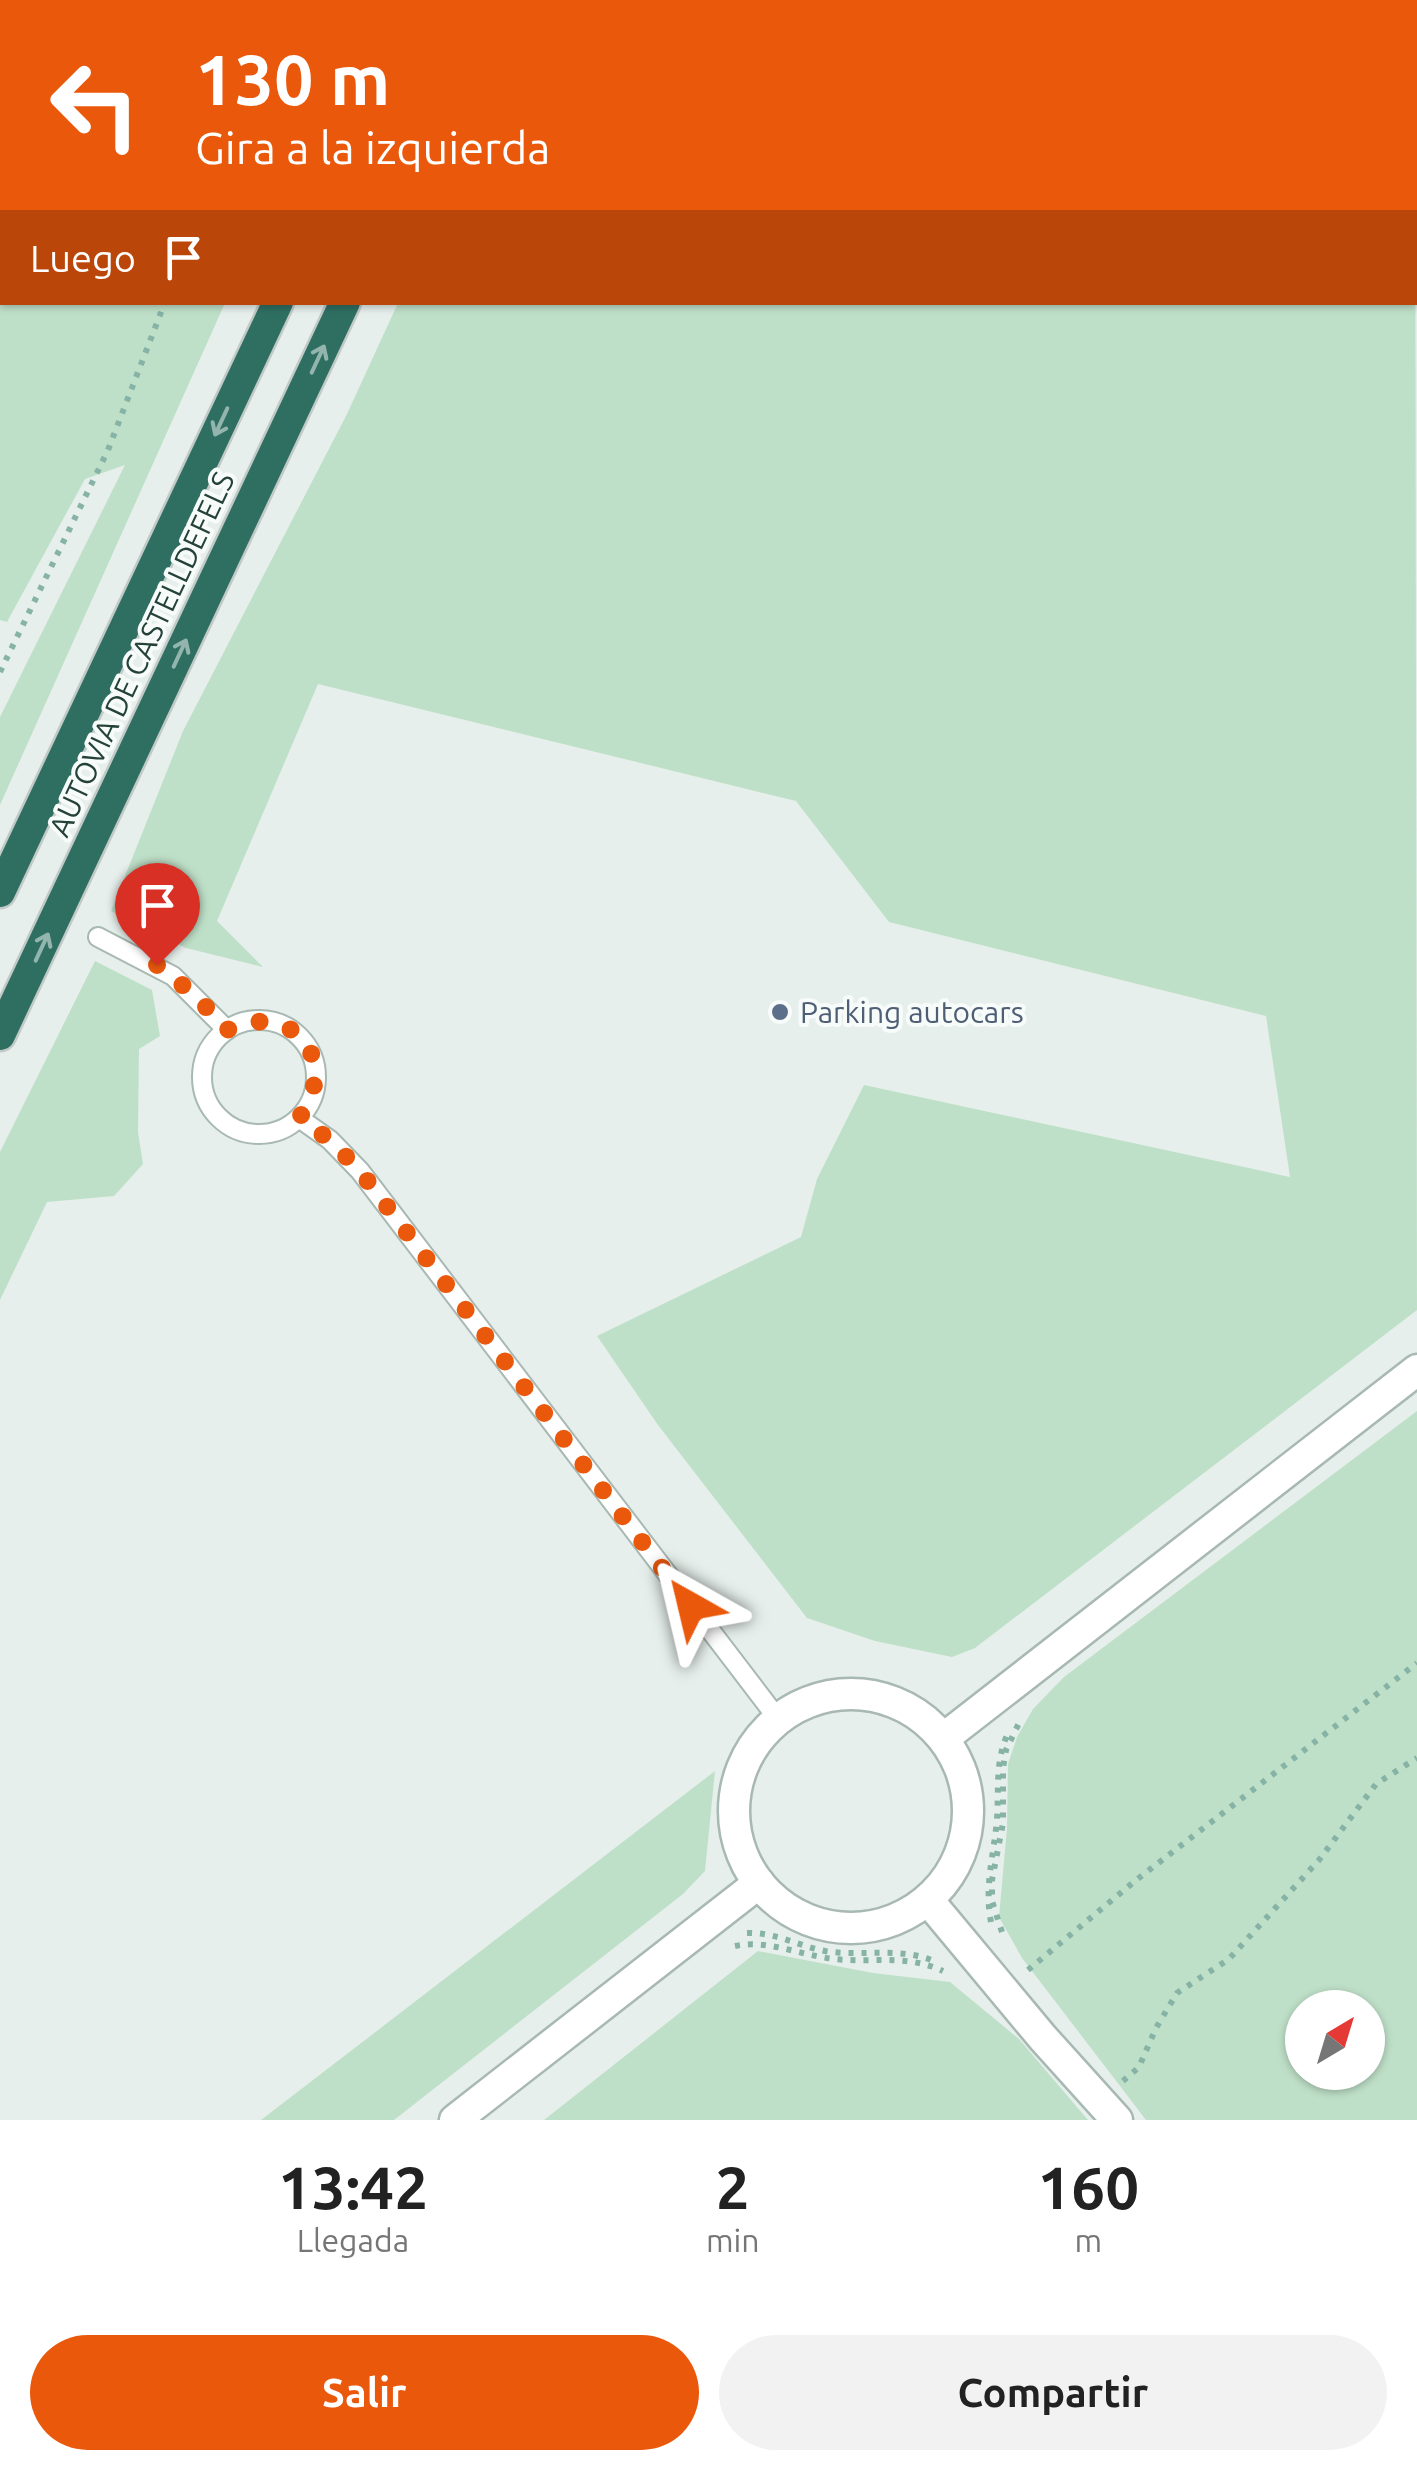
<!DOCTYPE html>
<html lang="es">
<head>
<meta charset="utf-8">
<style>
	body { margin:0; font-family:Ubuntu,sans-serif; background:#f2f2f2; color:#222; height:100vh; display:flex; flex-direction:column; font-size:38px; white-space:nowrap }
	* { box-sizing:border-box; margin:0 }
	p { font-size:32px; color:#767676 }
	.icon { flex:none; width:55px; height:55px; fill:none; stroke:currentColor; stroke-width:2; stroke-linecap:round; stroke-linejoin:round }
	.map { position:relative; height:2120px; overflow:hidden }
	.details { display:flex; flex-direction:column; background:#fff; flex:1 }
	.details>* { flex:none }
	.hud { position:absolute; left:0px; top:0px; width:1418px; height:305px; box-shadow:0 2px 8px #0004; background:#ea580c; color:#fff; overflow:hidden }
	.needle { width:65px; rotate:38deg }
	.tools { position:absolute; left:1285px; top:1990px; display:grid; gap:20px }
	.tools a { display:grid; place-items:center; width:100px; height:100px; border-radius:50%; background:#fff; box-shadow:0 2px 8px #0004; font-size:50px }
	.pin { position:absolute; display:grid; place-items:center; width:85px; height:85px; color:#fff; margin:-102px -42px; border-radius:50% 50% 50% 0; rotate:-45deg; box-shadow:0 0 10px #0007 }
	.pin .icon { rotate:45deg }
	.me { position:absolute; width:110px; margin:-55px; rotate:323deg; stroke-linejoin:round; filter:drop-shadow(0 0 8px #0008) }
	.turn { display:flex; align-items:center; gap:35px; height:210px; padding:0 30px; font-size:45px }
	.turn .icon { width:130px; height:130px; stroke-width:2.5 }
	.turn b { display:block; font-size:70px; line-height:85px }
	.then { display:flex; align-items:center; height:95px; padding:0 30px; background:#0003; gap:20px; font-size:38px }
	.eta { display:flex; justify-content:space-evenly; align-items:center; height:170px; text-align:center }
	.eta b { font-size:60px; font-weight:700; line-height:70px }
	.primary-button { display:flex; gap:20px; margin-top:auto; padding:20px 30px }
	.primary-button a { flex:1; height:115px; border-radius:60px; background:#ea580c; color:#fff; font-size:40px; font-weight:700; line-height:115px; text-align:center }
	.primary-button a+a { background:#f2f2f2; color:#222 }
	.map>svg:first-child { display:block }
	.green { fill:#bfe0c8; fill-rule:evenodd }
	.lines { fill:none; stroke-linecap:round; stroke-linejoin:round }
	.stream { stroke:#8ec9d4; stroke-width:11 }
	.service-casing { stroke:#a8b8b2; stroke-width:22 }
	.minor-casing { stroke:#a8b8b2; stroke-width:35 }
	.tertiary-casing { stroke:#a8b8b2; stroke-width:35 }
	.motorway-casing { stroke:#c2cac8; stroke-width:35 }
	.path { stroke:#86b3a5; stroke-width:6; stroke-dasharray:5 8; stroke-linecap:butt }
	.service { stroke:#fff; stroke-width:18 }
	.minor { stroke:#fff; stroke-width:30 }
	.tertiary { stroke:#fff; stroke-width:30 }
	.motorway { stroke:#2f6f62; stroke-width:30 }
	.oneway { stroke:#93b5ae }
	.route { stroke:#ea580c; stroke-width:18; stroke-dasharray:0 32.4 }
	.service-dot { fill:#5c6f8a; stroke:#f7fbf9; stroke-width:4 }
	.labels { text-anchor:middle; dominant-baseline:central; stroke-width:8; stroke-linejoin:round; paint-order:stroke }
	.street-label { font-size:30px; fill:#24423a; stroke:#f7fbf9 }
	.service-label { font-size:30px; fill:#4e5e75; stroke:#f7fbf9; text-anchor:start }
</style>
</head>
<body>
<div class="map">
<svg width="1417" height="2120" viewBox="0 0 1417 2120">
	<rect width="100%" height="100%" fill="#e6efeb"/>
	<g class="green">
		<path d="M0 0H366L2 2V302L225 303 0 805V717L125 465 85 479 7 622 0 620Z"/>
		<path d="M539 0H1225L1233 2H537Z"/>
		<path d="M1415 53 1417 1310 975 1648 952 1657 875 1641 807 1618 658 1425 597 1336 801 1237 817 1179 864 1085 1290 1177 1266 1016 889 922 796 801 318 684 217 921 263 967 186 948 111 911 183 731 347 414 398 303 1415 302Z"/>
		<path d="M95 961 152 990 160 1036 139 1049 138 1132 143 1164 114 1196 47 1202 0 1300V1152Z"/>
		<path d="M1417 1411V2120H1146L1022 1958 999 1917 1007 1828 1008 1764 1017 1737 1033 1709 1064 1677ZM1302 2008H1368V2072H1302Z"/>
		<path d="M715 1771 705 1871 683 1894 394 2120H261Z"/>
		<path d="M758 1951 873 1973 950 1982 1019 2039 1088 2120H544Z"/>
	</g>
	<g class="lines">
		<g class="stream">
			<path d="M1030 0 1037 2"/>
			<path d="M1415 117H1417"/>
		</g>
		<g class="service-casing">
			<g id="service">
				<path d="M98 937 173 976 227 1030"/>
				<circle cx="259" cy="1077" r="57"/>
				<path d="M299 1118 330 1140 360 1171 778 1719"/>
			</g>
		</g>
		<g class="minor-casing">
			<path id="minor" d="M928 1900 1043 2038 1117 2120"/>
		</g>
		<g class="tertiary-casing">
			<g id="tertiary">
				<circle cx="851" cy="1811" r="117"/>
				<path d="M944 1738 1417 1370"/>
				<path d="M455 2120 759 1883"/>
			</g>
		</g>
		<g class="motorway-casing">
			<g id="motorway">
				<path d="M419 2 420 0"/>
				<path d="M486 2 487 0"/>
				<path d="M0 892 278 302"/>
				<path d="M0 1035 345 302"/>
			</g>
		</g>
		<g class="path">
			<path d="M274 2V0"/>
			<path d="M0 672 108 450 165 302"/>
			<path d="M991 1922C984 1886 994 1855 997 1819 999 1789 995 1761 1008 1733"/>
			<path d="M1002 1932 992 1901V1880L1003 1823V1768L1006 1750 1020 1721"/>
			<path d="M747 1933C775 1932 799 1946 825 1951 862 1957 902 1946 936 1962"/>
			<path d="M735 1946C768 1939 802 1956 835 1959 873 1963 907 1954 943 1971"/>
			<path d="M1028 1970 1135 1881 1417 1663"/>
			<path d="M1123 2081 1139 2067 1156 2028 1177 1993 1229 1959 1319 1860 1376 1784 1417 1758"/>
		</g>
		<use href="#service" class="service"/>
		<use href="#minor" class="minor"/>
		<use href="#tertiary" class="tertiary"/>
		<use href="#motorway" class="motorway"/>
	</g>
	<defs><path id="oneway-shaft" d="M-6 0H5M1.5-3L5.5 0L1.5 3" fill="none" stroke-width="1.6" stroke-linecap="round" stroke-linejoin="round" transform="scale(2.5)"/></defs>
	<g class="oneway">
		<use href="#oneway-shaft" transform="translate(318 359) rotate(-65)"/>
		<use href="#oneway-shaft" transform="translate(221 422) rotate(115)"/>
		<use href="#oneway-shaft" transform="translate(180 653) rotate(-65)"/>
		<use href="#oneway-shaft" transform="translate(42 947) rotate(-65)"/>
	</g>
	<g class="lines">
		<path class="route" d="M157 965 195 995 227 1030C292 999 342 1060 299 1118L330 1140 360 1171 691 1606"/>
	</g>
	<circle class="service-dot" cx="780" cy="1012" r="10"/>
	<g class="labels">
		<g class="street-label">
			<text transform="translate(141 654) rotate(-65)">AUTOVIA DE CASTELLDEFELS</text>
		</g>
		<g class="service-label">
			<text x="800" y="1012">Parking autocars</text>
		</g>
	</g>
</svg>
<div class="tools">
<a><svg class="needle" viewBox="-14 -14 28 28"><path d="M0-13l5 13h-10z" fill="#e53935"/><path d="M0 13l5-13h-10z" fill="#767676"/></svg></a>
</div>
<div class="pin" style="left:157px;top:965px;background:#d93025"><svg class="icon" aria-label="arrive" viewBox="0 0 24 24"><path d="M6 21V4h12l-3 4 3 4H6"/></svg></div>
<svg class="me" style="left:691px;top:1606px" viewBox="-20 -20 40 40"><path d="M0-17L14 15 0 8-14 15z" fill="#ea580c" stroke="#fff" stroke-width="4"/></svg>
<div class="hud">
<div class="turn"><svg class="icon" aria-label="left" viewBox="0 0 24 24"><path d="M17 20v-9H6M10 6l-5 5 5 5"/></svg><div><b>130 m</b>Gira a la izquierda</div></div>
<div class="then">Luego<svg class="icon" aria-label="arrive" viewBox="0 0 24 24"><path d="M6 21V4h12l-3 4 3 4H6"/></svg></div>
</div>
</div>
<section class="details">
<div class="eta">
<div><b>13:42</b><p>Llegada</p></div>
<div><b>2</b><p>min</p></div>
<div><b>160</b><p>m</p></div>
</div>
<div class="primary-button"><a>Salir</a><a>Compartir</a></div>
</section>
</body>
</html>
